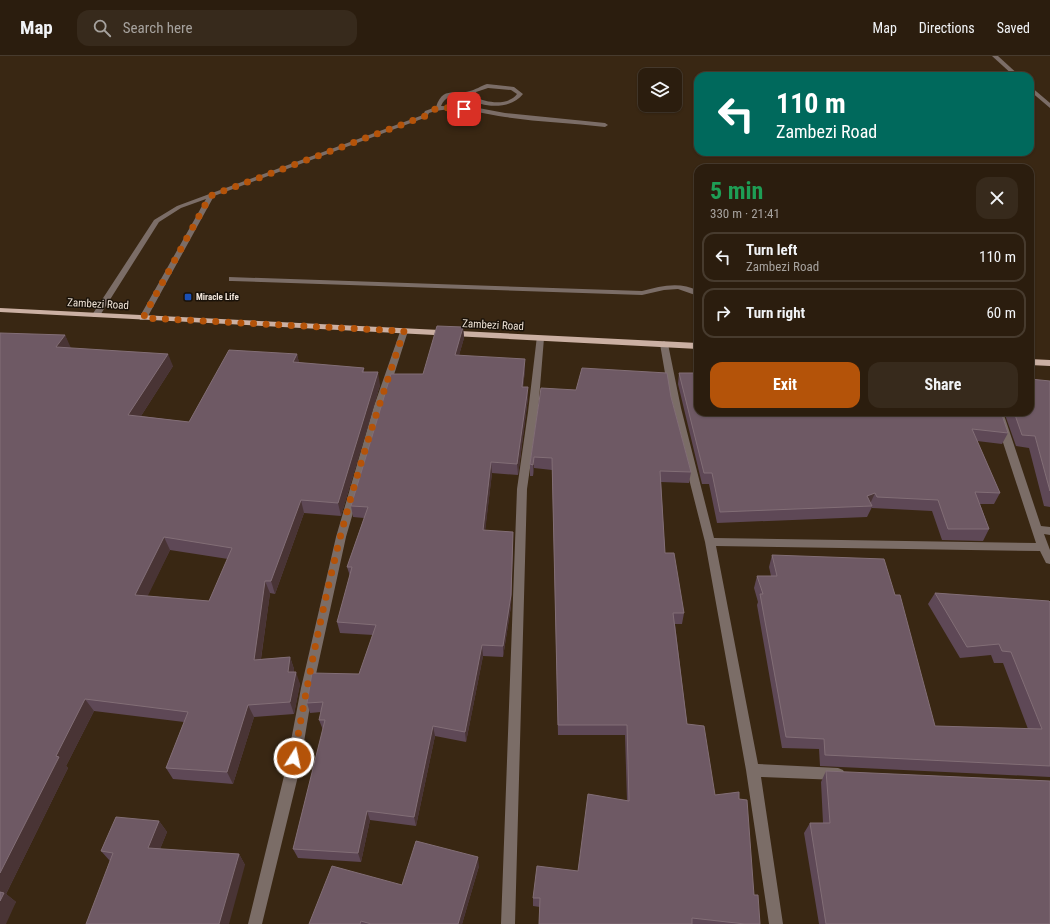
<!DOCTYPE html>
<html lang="en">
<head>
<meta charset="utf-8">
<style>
	body { margin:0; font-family:"Roboto Condensed",sans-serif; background:#372a1c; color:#f1f3f6; height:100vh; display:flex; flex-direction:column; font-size:15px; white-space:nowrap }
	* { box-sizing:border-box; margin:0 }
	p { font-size:13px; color:#a6a29e }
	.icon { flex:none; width:22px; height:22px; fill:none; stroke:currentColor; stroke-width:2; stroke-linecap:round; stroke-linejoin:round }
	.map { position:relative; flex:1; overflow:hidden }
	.drawer { position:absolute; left:694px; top:108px; width:340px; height:252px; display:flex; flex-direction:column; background:#2b1d0e; border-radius:12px; box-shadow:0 1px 3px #0004,0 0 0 1px #473b2e }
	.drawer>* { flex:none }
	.guide { position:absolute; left:694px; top:16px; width:340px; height:84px; border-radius:12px; box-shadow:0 1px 3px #0004,0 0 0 1px #473b2e; background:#00695c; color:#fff; overflow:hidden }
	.tools { position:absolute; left:638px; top:12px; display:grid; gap:8px }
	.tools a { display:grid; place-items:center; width:44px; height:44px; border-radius:8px; background:#2b1d0e; box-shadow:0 1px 3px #0004,0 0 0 1px #473b2e; font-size:20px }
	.pin { position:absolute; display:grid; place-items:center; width:34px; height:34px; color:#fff; margin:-17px; border-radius:8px; box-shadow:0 2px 6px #0006 }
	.me { position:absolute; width:44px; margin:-22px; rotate:10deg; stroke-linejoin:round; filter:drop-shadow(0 0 3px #0008) }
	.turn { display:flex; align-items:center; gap:14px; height:84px; padding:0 16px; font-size:18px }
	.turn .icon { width:52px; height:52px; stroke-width:2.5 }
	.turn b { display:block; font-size:28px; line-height:34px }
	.round { display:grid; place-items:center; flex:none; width:42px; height:42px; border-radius:12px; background:#372a1c }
	.summary { display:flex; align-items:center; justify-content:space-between; height:68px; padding:0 16px }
	h1 { font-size:24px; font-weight:700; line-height:30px; color:#1e9e55 }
	.cta { display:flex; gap:8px; margin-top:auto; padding:8px 16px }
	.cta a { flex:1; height:46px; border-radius:12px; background:#b45309; color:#fff; font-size:16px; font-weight:700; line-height:46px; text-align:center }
	.cta a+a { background:#372a1c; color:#f1f3f6 }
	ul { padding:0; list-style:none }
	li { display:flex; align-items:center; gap:12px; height:50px; margin:0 8px 6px; padding:0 8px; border:2px solid #473b2e; border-radius:12px }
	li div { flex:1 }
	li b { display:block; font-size:15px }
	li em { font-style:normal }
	header { display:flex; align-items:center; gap:24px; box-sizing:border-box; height:56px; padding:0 20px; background:#2b1d0e; border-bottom:1px solid #473b2e }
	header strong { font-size:19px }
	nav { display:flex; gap:22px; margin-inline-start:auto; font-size:14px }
	.search { width:280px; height:36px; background:#372a1c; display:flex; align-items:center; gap:10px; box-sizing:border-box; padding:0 14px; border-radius:12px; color:#a6a29e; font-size:15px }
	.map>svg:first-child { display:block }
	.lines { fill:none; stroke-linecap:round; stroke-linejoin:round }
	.minor { fill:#7b6d67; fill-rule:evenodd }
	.major { fill:#cbb0a3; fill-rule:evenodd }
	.wall { fill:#5e4856; fill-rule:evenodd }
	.shaded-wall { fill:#493435 }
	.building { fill:#6e5964; stroke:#826e76; fill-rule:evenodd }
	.route { stroke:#b45309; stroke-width:7; stroke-dasharray:0 12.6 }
	.transit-dot { fill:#1a4fb4; stroke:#1a1209; stroke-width:1.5 }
	.labels { text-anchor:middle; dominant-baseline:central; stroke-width:3; stroke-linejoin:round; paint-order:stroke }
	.far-poi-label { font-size:9px; font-weight:bold; fill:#f0e4d8; stroke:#1a1209; text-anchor:start }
	.street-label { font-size:11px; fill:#f0e4d8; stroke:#1a1209 }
</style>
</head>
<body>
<header>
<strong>Map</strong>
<div class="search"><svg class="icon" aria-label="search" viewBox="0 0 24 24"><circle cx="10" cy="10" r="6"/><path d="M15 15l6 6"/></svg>Search here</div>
<nav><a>Map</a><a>Directions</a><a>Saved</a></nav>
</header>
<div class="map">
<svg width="1050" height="868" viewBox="0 0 1050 868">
	<rect width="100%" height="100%" fill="#392713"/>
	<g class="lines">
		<g class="minor">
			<path d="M992 0H998L1020 20H1014Z"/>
			<path d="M487 28 514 31 523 38C512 53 483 53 469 42L470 39C459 39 446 37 441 50L473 51 505 57 605 67 608 69 605 71C572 67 538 66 505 61 480 57 453 48 429 57L427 61 214 140 147 262 143 264H140L139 262 206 143 181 152 159 166 99 261H93L92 259 154 164 177 150 423 59 425 55 436 51C443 29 455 40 470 35 475 34 481 30 487 28ZM488 32 511 34 517 38C508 50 487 47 475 41L476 36Z"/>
			<path d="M1030 30 1050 47V52L1030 35Z"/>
			<path d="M229 221 642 235C661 230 680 225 698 235V240L678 233 664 234 642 239 232 225H229Z"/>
			<path d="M401 273H404L408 275 384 350 346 481 313 632 299 716 262 868H248L285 716 301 632 336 481 374 350Z"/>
			<path d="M537 280H543L544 282 538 356 527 433 515 868H501L517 433 528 356Z"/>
			<path d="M664 285 668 288 681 352 714 482 1036 487 993 356H1003L1041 470 1050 471V479L1044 478 1050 494V508L1046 507 1040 495 716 490 758 708 838 712 843 714 845 718 843 722 838 724 761 721 783 868H769L746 714 705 486 671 352 660 288Z"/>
		</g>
		<g class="major">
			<path d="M0 252 698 287V293L0 256Z"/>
			<path d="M1030 303 1050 304V310L1030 309Z"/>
		</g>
	</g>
	<g class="wall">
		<path d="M463 271 464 282 459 299 525 314 523 331 528 342 518 419 492 417 485 474 513 488 511 550 503 601 483 600 466 686 435 680 416 770 370 764 361 806 298 802 293 793 323 674 319 664 321 656 310 657 307 647 359 618 373 579 340 577 337 566 350 520 347 511 364 462 353 461 351 450Z"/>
		<path d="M65 279 70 292 173 310 141 360 189 366 297 298 299 307 364 312V316L380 329 341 460 304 457 275 538 270 537 261 603 290 601 294 613V616L300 628 294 658 254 661 233 728 173 723 166 712 184 666 94 655 66 710 68 712 6 838 16 846 0 868ZM170 494 228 503 209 545 147 540Z"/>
		<path d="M679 317 698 356H1001L1008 377 1002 388 977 385 1000 437 994 448H980L989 473 983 485 942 484 932 455 872 452V451L867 461 717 467 709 428H702L678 328Z"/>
		<path d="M1050 325V451L1044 450 1029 392 1016 390 1004 356H1030Z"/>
		<path d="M541 332 671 341 691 416 689 427 661 426 665 497 684 557 682 568H675L687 668 715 739 739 743 754 839 760 868H539L540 851 533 850V842L578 815 627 745 625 679H558L552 414 534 412 533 420H530V408Z"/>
		<path d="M772 499 935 670 1028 673 1003 607H994L991 599 960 602 928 548 935 537 1050 546V721L820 710 819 693 782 692 757 549 758 546 754 532 757 520H771L769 511Z"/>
		<path d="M826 715 1050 868H819L804 777 810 767H823L821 726Z"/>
		<path d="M159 765 167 776 160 793 239 798 245 809 110 805 101 795Z"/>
		<path d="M479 810 462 868H309L402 829Z"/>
	</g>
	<g class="shaded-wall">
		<path d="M463 271 464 282 456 310 455 299Z"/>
		<path d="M65 279 71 292 62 304 56 291Z"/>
		<path d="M168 298 173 310 134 371 128 359Z"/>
		<path d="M297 298 300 311 293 306Z"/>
		<path d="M525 303V314L522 342V331Z"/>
		<path d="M378 316 380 329 341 460 338 447Z"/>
		<path d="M528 331V342L518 419 517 408Z"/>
		<path d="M534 401V412L533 420V409Z"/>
		<path d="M491 406 492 417 484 485 483 474Z"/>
		<path d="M875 437 870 448 863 451 867 440Z"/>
		<path d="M301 444 304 457 275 538 271 525Z"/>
		<path d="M513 476 511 550 503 601V590Z"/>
		<path d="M164 481 170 494 142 552 135 539Z"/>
		<path d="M265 525 270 537 259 616 254 604Z"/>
		<path d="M482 589 483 600 466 686 465 676Z"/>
		<path d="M290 601 294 613 293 628 288 616Z"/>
		<path d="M296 616 300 628 294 658 290 646Z"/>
		<path d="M85 643 94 655 66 710 68 712 6 838 16 846 6 868H0V817L56 700Z"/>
		<path d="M248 649 254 661 233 728 227 716Z"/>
		<path d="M433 670 435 680 416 770 414 761Z"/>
		<path d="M367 755 370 764 361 806 358 797Z"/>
		<path d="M159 765 167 776 156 803 148 792Z"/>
		<path d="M239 798 245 809 229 868H219Z"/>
		<path d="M478 801 479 810 462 868H458Z"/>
	</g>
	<g class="building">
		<path d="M437 270 463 271 455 299 525 303 522 331H528L517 408 491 406 483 474 513 476 511 539 503 590 482 589 465 676 433 670 414 761 367 755 358 797 293 793 325 664H319L323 646 307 647 312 617 359 618 376 569 337 566 352 511H347L368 451 351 450 391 318H423Z"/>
		<path d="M0 277 65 279 56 291 168 298 128 359 189 366 229 294 297 298 293 306 364 312 362 316H378L338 447 301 444 271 525H265L254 604 290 601 288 616H296L290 646 248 649 227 716 166 712 188 656 85 643 56 700 59 701 0 817ZM164 481 232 492 209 545 135 539Z"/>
		<path d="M582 312 667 317 671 341 691 416 660 415 665 497H674L684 557H673L687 668 704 670 715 739 739 736V743L747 744 754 839H758L760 868H745L692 862V868H539L540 842H533L537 810 578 815 588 738 629 745 627 669H558L552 402 534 401 533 409 530 408 541 332 576 334Z"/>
		<path d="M679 317H698V356H1001L1008 377 972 373 1000 437 975 436 989 473H948L938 444 877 441 875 437 867 440 872 450 720 456 712 417H704Z"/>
		<path d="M1030 323 1050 325V435L1035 380 1022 379 1014 356H1030Z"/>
		<path d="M772 499 884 503 895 539H900L935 670 1042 673 1011 596 1002 595 999 588 967 591 935 537 1049 545 1050 546V710L825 699 824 683 786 681 760 538H763L757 520H777Z"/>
		<path d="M826 715 1050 725V868H826L810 767H830Z"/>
		<path d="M116 761 159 765 148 792 239 798 219 868H86L113 797 101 795Z"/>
		<path d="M416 785 478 801 458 868H371L361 865 360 868H309L332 810 402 829Z"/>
		<path d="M0 836 4 837 0 845Z"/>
	</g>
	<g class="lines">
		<path class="route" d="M294 702C307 628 322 554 340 482 358 412 381 343 404 275L143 262 210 140 425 60C433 49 451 52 464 53"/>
	</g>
	<rect class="transit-dot" x="184" y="237" width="8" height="8" rx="2"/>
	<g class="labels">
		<g class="far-poi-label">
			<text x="196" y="241">Miracle Life</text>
		</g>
		<g class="street-label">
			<text transform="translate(98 248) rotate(3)">Zambezi Road</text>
			<text transform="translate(493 269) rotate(3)">Zambezi Road</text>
		</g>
	</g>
</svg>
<div class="tools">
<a><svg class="icon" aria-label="layers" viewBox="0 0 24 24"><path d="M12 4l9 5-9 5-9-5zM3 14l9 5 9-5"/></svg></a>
</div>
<div class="pin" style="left:464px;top:53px;background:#d93025"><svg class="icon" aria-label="arrive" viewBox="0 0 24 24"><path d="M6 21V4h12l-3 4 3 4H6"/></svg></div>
<svg class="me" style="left:294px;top:702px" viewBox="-20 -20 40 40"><circle r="17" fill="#b45309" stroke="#fff" stroke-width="3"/><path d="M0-11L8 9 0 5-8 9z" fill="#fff"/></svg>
<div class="guide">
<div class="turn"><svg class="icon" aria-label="left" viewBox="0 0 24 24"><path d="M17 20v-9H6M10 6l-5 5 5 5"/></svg><div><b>110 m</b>Zambezi Road</div></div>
</div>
<section class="drawer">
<div class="summary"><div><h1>5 min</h1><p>330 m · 21:41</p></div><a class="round"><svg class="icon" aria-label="close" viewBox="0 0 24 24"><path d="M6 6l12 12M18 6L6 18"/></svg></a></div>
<ul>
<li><svg class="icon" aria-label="left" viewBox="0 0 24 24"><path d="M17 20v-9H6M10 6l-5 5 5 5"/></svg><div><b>Turn left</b><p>Zambezi Road</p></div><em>110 m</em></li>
<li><svg class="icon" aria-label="right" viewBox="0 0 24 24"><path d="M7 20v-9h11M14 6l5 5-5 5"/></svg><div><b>Turn right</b></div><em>60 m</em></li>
</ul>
<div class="cta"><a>Exit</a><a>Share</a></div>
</section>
</div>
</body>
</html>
